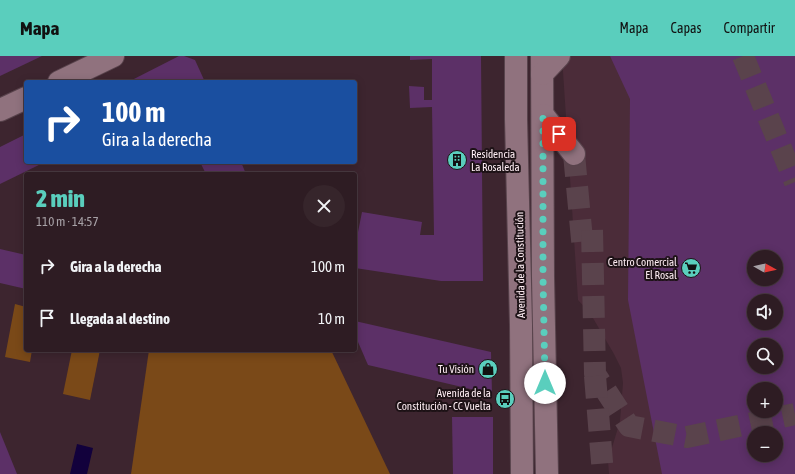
<!DOCTYPE html>
<html lang="es">
<head>
<meta charset="utf-8">
<style>
	body { margin:0; font-family:"Asap Condensed",sans-serif; background:#36252b; color:#f1f3f6; height:100vh; display:flex; flex-direction:column; font-size:15px; white-space:nowrap }
	* { box-sizing:border-box; margin:0 }
	p { font-size:13px; color:#a7a1a6 }
	.icon { flex:none; width:22px; height:22px; fill:none; stroke:currentColor; stroke-width:2; stroke-linecap:round; stroke-linejoin:round }
	.map { position:relative; flex:1; overflow:hidden }
	.side { position:absolute; left:24px; top:116px; width:333px; height:180px; display:flex; flex-direction:column; background:#2e1c23; border-radius:4px; box-shadow:0 2px 10px #0003,0 0 0 1px #493a41 }
	.side>* { flex:none }
	.banner { position:absolute; left:24px; top:24px; width:333px; height:84px; border-radius:4px; box-shadow:0 2px 10px #0003,0 0 0 1px #493a41; background:#1a4fa0; color:#fff; overflow:hidden }
	.needle { width:26px; rotate:98deg }
	.buttons { position:absolute; left:747px; top:194px; display:grid; gap:8px }
	.buttons a { display:grid; place-items:center; width:36px; height:36px; border-radius:50%; background:#2e1c23; box-shadow:0 2px 10px #0003,0 0 0 1px #493a41; font-size:20px }
	.pin { position:absolute; display:grid; place-items:center; width:34px; height:34px; color:#fff; margin:-17px; border-radius:8px; box-shadow:0 2px 6px #0006 }
	.me { position:absolute; width:44px; margin:-22px; rotate:0deg; stroke-linejoin:round; filter:drop-shadow(0 0 3px #0008) }
	.turn { display:flex; align-items:center; gap:14px; height:84px; padding:0 12px; font-size:18px }
	.turn .icon { width:52px; height:52px; stroke-width:2.5 }
	.turn b { display:block; font-size:28px; line-height:34px }
	.round { display:grid; place-items:center; flex:none; width:42px; height:42px; border-radius:21px; background:#36252b }
	.overview { display:flex; align-items:center; justify-content:space-between; height:68px; padding:0 12px }
	h1 { font-size:24px; font-weight:800; line-height:30px; color:#5acebd }
	ul { padding:0; list-style:none }
	li { display:flex; align-items:center; gap:12px; height:52px; padding:0 12px }
	li div { flex:1 }
	li b { display:block; font-size:15px }
	li em { font-style:normal }
	header { display:flex; align-items:center; gap:24px; box-sizing:border-box; height:56px; padding:0 20px; background:#5acebd; color:#111 }
	header strong { font-size:19px }
	nav { display:flex; gap:22px; margin-inline-start:auto; font-size:14px }
	.map>svg:first-child { display:block }
	.built { fill:#4b2c39; fill-rule:evenodd }
	.green { fill:#7a4918 }
	.water { fill:#12013c }
	.building { fill:#5c3067; fill-rule:evenodd }
	.lines { fill:none; stroke-linecap:round; stroke-linejoin:round }
	.minor-tunnel { stroke:#5a434c; stroke-width:22; stroke-dasharray:22 11; stroke-linecap:butt }
	.minor-casing { stroke:#58434c; stroke-width:24 }
	.minor { stroke:#90727e; stroke-width:22 }
	.route { stroke:#5acebd; stroke-width:7; stroke-dasharray:0 12.6 }
	.labels { text-anchor:middle; dominant-baseline:central; stroke-width:4; stroke-linejoin:round; paint-order:stroke }
	.poi-label { font-size:11px; fill:#feedf3; stroke:#1d1216; text-anchor:end }
	.street-label { font-size:11px; fill:#feedf3; stroke:#1d1216 }
</style>
</head>
<body>
<header>
<strong>Mapa</strong>
<nav><a>Mapa</a><a>Capas</a><a>Compartir</a></nav>
</header>
<div class="map">
<svg width="795" height="418" viewBox="0 0 795 418">
	<rect width="100%" height="100%" fill="#3d252f"/>
	<path class="built" d="M562 0H795V418H609L608 405 620 365 623 327 621 312 614 298 590 257 578 244ZM754 201H776V223H754ZM754 245H776V267H754ZM754 289H776V311H754ZM754 333H776V355H754ZM754 377H776V399H754Z"/>
	<g class="green">
		<path d="M15 248 26 251V294H32L30 306 5 301Z"/>
		<path d="M72 294H100L90 344 63 338Z"/>
		<path d="M149 294H331L390 418H131Z"/>
	</g>
	<path class="water" d="M77 388 93 392 87 418H70Z"/>
	<g class="building">
		<path d="M0 0H42L0 20Z"/>
		<path d="M179 0H184L195 4 205 26H128Z"/>
		<path d="M410 0H481L483 225H441L355 212V191L362 156 422 166 420 179H434L432 51 410 52 409 30 424 31V44H432V3L410 4Z"/>
		<path d="M610 0H795V418H662L628 244 630 43ZM754 201H776V223H754ZM754 245H776V267H754ZM754 289H776V311H754ZM754 333H776V355H754ZM754 377H776V399H754Z"/>
		<path d="M26 78V106H45L0 128V91Z"/>
		<path d="M200 106H241L246 118H206Z"/>
		<path d="M0 193 26 199V233L0 227Z"/>
		<path d="M355 265 491 296 492 338 368 309 355 279Z"/>
		<path d="M452 361H493V418H453Z"/>
		<path d="M0 376 17 418H0Z"/>
	</g>
	<g class="lines">
		<g class="minor-tunnel">
			<path d="M743 0 795 126"/>
			<path d="M574 98 583 194"/>
			<path d="M592 174 595 318 629 370 687 381 795 358"/>
			<path d="M595 320 603 418"/>
		</g>
		<g class="minor-casing">
			<g id="minor">
				<path d="M516 0V63L521 269 522 418"/>
				<path d="M542 0 543 221 547 418"/>
				<path d="M542 18 559 0"/>
				<path d="M59 26 113 0"/>
				<path d="M0 54 26 42"/>
				<path d="M543 59 574 98"/>
			</g>
		</g>
		<use href="#minor" class="minor"/>
	</g>
	<g class="lines">
		<path class="route" d="M545 327 543 221V59L559 78"/>
	</g>
	<defs>
		<g id="building-disc" transform="scale(1)"><circle r="9.5" fill="#5acebd" stroke="#1d1216"/><path d="M-4-6H4V6H1V3H-1V6H-4ZM-2.5-4.3h1.7v1.8h-1.7ZM.8-4.3h1.7v1.8H.8ZM-2.5-1h1.7V.8h-1.7ZM.8-1h1.7V.8H.8Z" fill="#111"/></g>
		<g id="supermarket-disc" transform="scale(1)"><circle r="9.5" fill="#5acebd" stroke="#1d1216"/><path d="M-6-5.5h2.5l.6 2H6L4.5 2H-2.5L-4.4-4H-6ZM-1.5 3.2a1.3 1.3 0 1 0 .1 0ZM3 3.2a1.3 1.3 0 1 0 .1 0Z" fill="#111"/></g>
		<g id="shop-disc" transform="scale(1)"><circle r="9.5" fill="#5acebd" stroke="#1d1216"/><path d="M-5-2.5h2.3a2.7 3.5 0 0 1 5.4 0H5L5.5 6h-11ZM-1.5-2.5h3a1.5 2.3 0 0 0-3 0Z" fill="#111"/></g>
		<g id="bus-disc" transform="scale(1)"><circle r="9.5" fill="#5acebd" stroke="#1d1216"/><path d="M-5-6H5V4H4V6H2V4H-2V6H-4V4H-5ZM-3.5-4V0h7V-4ZM-3.5 1.2v1.5H-2V1.2ZM2 1.2v1.5H3.5V1.2Z" fill="#111"/></g>
	</defs>
	<g fill-rule="evenodd">
		<use href="#building-disc" x="457" y="104"/>
		<use href="#supermarket-disc" x="691" y="212"/>
		<use href="#shop-disc" x="488" y="313"/>
		<use href="#bus-disc" x="505" y="343"/>
	</g>
	<g class="labels">
		<g class="poi-label">
			<text x="471" y="98" text-anchor="start">Residencia<tspan x="471" dy="13">La Rosaleda</tspan></text>
			<text x="677" y="206">Centro Comercial<tspan x="677" dy="13">El Rosal</tspan></text>
			<text x="474" y="313">Tu Visión</text>
			<text x="491" y="337">Avenida de la<tspan x="491" dy="13">Constitución - CC Vuelta</tspan></text>
		</g>
		<g class="street-label">
			<text transform="translate(520 209) rotate(-91)">Avenida de la Constitución</text>
		</g>
	</g>
</svg>
<div class="buttons">
<a><svg class="needle" viewBox="-14 -14 28 28"><path d="M0-13l5 13h-10z" fill="#e53935"/><path d="M0 13l5-13h-10z" fill="#a7a1a6"/></svg></a>
<a><svg class="icon" aria-label="sound" viewBox="0 0 24 24"><path d="M4 9h4l5-4v14l-5-4H4zM17 9q2 3 0 6"/></svg></a>
<a><svg class="icon" aria-label="search" viewBox="0 0 24 24"><circle cx="10" cy="10" r="6"/><path d="M15 15l6 6"/></svg></a>
<a>+</a>
<a>−</a>
</div>
<div class="pin" style="left:559px;top:78px;background:#d93025"><svg class="icon" aria-label="arrive" viewBox="0 0 24 24"><path d="M6 21V4h12l-3 4 3 4H6"/></svg></div>
<svg class="me" style="left:545px;top:327px" viewBox="-20 -20 40 40"><circle r="19" fill="#fff"/><path d="M0-13L10 11 0 6-10 11z" fill="#5acebd"/></svg>
<div class="banner">
<div class="turn"><svg class="icon" aria-label="right" viewBox="0 0 24 24"><path d="M7 20v-9h11M14 6l5 5-5 5"/></svg><div><b>100 m</b>Gira a la derecha</div></div>
</div>
<section class="side">
<div class="overview"><div><h1>2 min</h1><p>110 m · 14:57</p></div><a class="round"><svg class="icon" aria-label="close" viewBox="0 0 24 24"><path d="M6 6l12 12M18 6L6 18"/></svg></a></div>
<ul>
<li><svg class="icon" aria-label="right" viewBox="0 0 24 24"><path d="M7 20v-9h11M14 6l5 5-5 5"/></svg><div><b>Gira a la derecha</b></div><em>100 m</em></li>
<li><svg class="icon" aria-label="arrive" viewBox="0 0 24 24"><path d="M6 21V4h12l-3 4 3 4H6"/></svg><div><b>Llegada al destino</b></div><em>10 m</em></li>
</ul>
</section>
</div>
</body>
</html>
